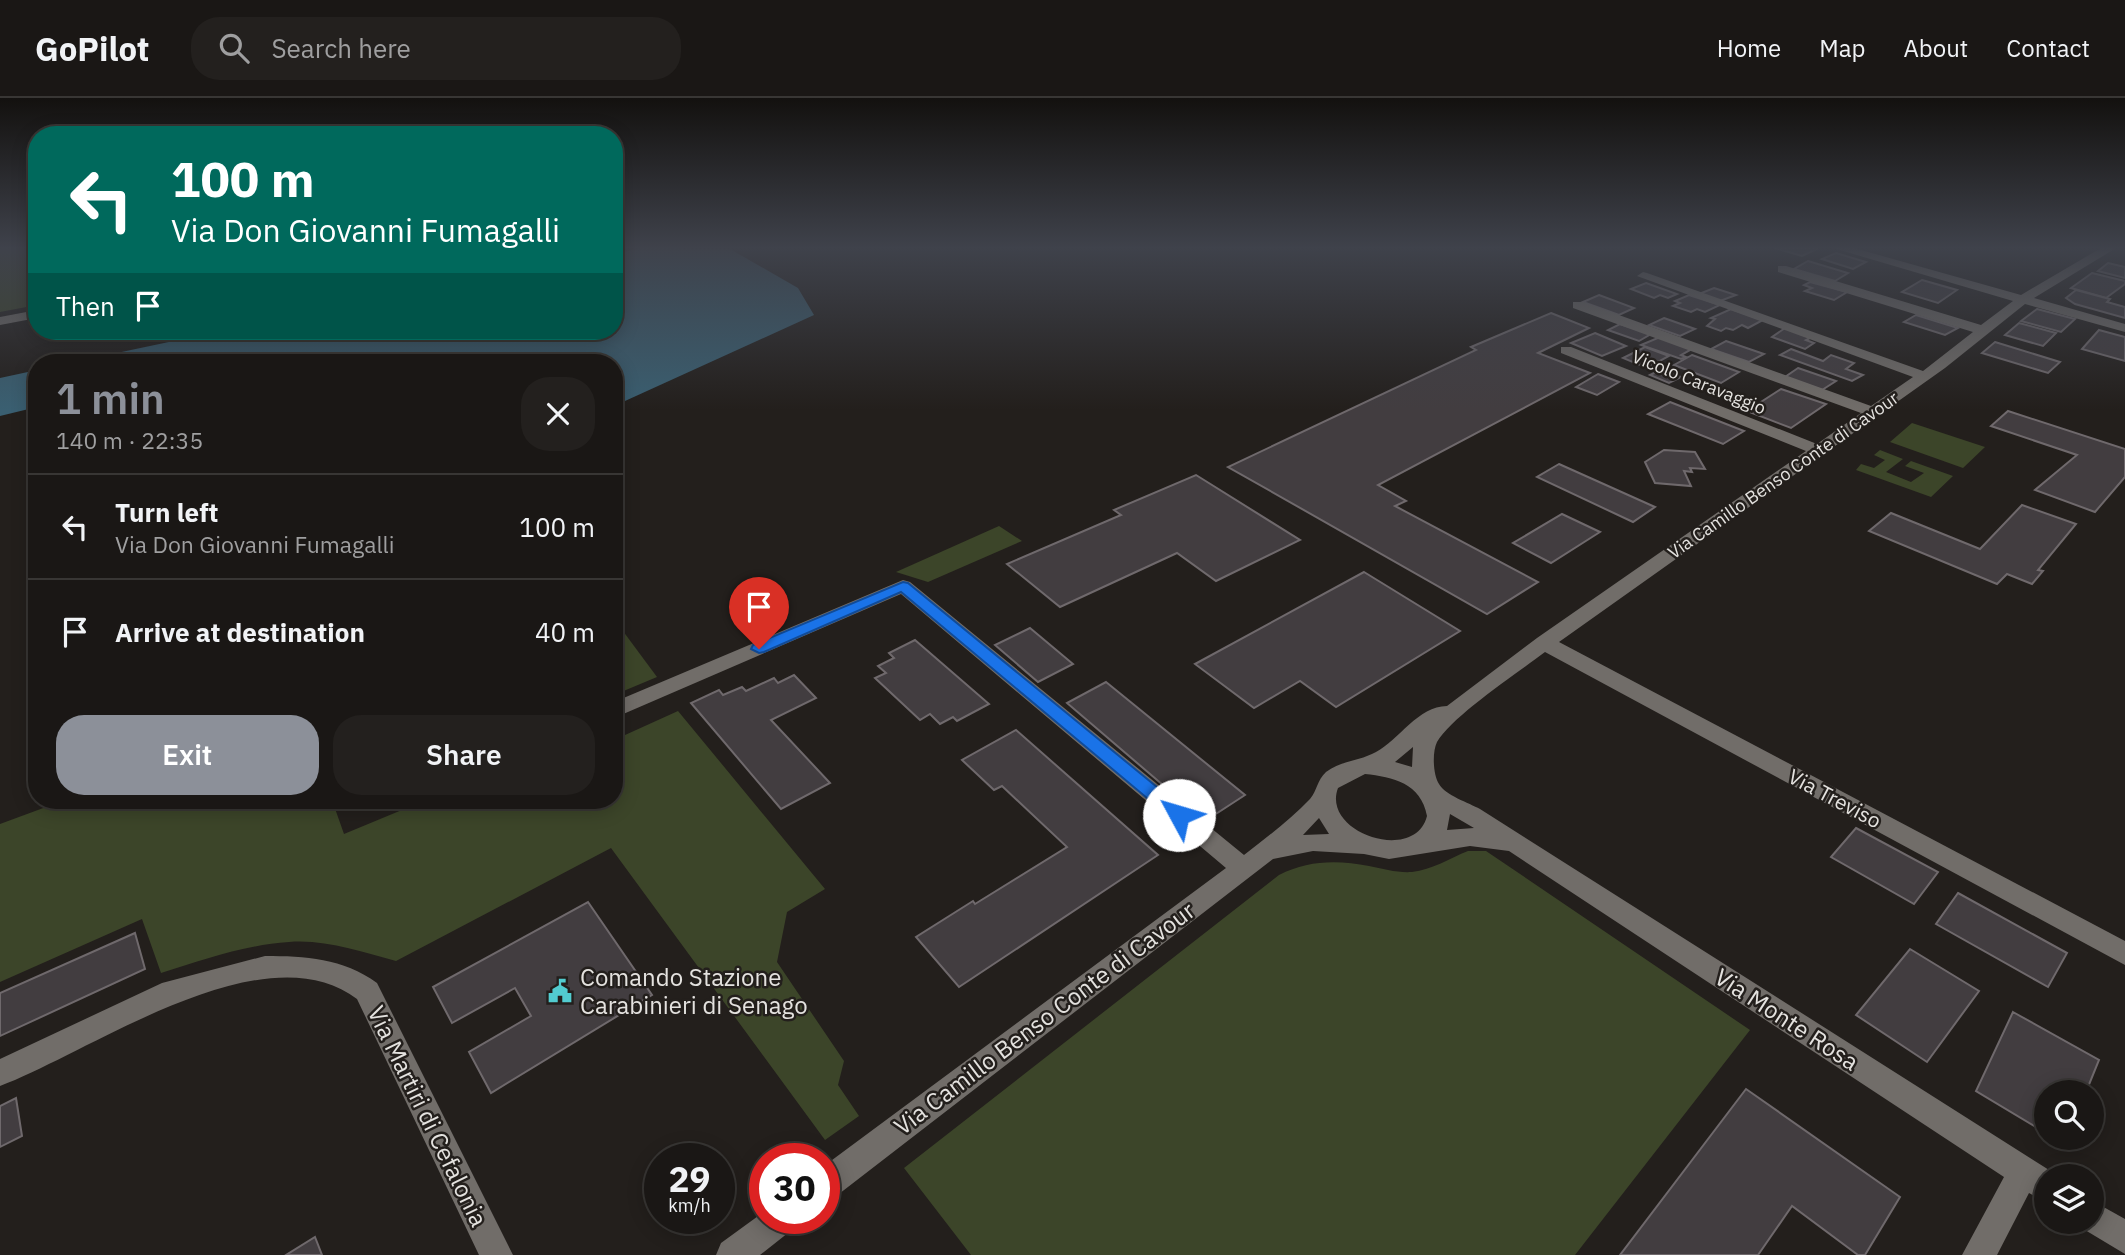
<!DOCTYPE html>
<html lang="en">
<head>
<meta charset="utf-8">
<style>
	body { margin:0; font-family:"IBM Plex Sans",sans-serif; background:#23201e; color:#f1f3f6; height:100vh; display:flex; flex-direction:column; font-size:26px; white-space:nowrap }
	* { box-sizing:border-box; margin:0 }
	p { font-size:23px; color:#9f9fa0 }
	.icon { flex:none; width:38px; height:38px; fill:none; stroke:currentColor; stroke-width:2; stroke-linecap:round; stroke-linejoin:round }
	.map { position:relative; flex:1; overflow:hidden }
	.details { position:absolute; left:28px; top:256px; width:595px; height:455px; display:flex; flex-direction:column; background:#1a1715; border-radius:28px; box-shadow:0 4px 18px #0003,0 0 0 2px #383634 }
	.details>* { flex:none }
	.hud { position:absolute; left:28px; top:28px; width:595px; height:214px; border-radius:28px; box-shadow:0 4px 18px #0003,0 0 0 2px #383634; background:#00695c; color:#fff; overflow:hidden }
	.controls { position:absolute; left:2034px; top:982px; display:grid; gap:14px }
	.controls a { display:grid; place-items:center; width:70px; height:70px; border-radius:50%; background:#1a1715; box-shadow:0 4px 18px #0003,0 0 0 2px #383634; font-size:35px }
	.speed { position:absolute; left:644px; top:1045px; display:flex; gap:14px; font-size:35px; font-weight:700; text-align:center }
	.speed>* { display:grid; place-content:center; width:91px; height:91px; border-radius:50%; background:#1a1715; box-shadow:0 4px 18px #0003,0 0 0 2px #383634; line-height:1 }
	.speed small { font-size:18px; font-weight:400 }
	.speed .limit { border:10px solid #d22; background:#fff; color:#111 }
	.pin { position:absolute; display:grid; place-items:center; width:60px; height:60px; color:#fff; margin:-72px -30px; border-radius:50% 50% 50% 0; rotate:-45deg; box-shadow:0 0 7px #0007 }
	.pin .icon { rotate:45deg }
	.me { position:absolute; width:77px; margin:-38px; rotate:309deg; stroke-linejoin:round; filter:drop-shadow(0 0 5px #0008) }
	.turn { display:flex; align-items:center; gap:24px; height:147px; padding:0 28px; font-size:32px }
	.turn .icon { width:91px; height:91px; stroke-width:2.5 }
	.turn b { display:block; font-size:49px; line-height:60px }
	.then { display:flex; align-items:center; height:66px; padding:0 28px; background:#0003; gap:14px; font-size:26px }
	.round { display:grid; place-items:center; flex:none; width:74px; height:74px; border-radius:28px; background:#23201e }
	.summary { display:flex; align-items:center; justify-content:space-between; height:119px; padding:0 28px }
	h1 { font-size:42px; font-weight:600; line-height:52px; color:#8c9099 }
	.action { display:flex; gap:14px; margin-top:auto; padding:14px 28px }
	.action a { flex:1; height:80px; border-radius:28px; background:#8c9099; color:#fff; font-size:28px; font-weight:600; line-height:80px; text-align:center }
	.action a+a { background:#23201e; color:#f1f3f6 }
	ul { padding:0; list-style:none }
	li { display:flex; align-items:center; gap:21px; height:105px; padding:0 28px; border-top:2px solid #383634 }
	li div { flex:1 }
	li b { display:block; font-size:26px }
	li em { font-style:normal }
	header { display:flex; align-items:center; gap:42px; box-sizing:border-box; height:98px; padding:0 35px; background:#1a1715; border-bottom:2px solid #383634 }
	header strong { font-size:33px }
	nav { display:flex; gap:38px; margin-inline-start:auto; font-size:24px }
	.search { width:490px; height:63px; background:#23201e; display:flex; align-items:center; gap:18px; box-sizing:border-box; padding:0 24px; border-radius:28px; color:#9f9fa0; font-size:26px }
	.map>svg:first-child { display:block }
	.green { fill:#3c4529 }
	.water { fill:#3a5f71 }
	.building { fill:#423d40; stroke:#6f696c; stroke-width:2 }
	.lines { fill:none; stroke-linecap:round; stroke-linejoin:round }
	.street { fill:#716d69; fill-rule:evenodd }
	.route { fill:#1a73e8; stroke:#114b97; stroke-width:2 }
	.labels { text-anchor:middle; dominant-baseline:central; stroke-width:5; stroke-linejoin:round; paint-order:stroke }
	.far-street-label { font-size:18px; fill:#e4e2df; stroke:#231f1c }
	.street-label { font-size:21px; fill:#e4e2df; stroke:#231f1c }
	.near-poi-label { font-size:24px; fill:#e4e2df; stroke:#231f1c; text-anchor:start }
	.near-street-label { font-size:24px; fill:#e4e2df; stroke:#231f1c }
</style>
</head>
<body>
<header>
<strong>GoPilot</strong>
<div class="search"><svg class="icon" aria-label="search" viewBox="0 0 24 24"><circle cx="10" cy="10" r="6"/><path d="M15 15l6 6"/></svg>Search here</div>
<nav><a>Home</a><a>Map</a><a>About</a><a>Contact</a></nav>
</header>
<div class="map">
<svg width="2125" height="1157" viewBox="0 0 2125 1157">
	<rect width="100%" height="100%" fill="#231f1c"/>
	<g class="green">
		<path d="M0 150H37V207L0 214Z"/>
		<path d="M1912 325 1985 349 1963 370 1890 344Z"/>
		<path d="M1880 352 1903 361 1886 374 1911 384 1924 375 1905 368 1911 363 1953 378 1931 399 1856 372 1861 366 1874 370 1885 362 1874 357Z"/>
		<path d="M999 428 1022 443 928 484 896 474Z"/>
		<path d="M614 521 657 579 614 597Z"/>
		<path d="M678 613 825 791 787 814 777 864 844 963 838 987 859 1018 825 1042 611 750 396 863C362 854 325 841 289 844 244 847 203 862 161 875L142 821 0 884V726L65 702H332L344 736 426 702H614V642Z"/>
		<path d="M1468 753H1486L1750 932 1575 1157H971L904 1070 1279 777C1308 762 1338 762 1369 768 1383 771 1398 775 1412 774 1432 772 1450 760 1468 753Z"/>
	</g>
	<g class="water">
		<path d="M641 150 730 151 798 190 814 217 614 308V264H74L221 233H614V156Z"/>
		<path d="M37 272V309L0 318V280Z"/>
	</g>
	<g class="building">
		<path d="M1775 150H1816L1817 151 1802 158Z"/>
		<path d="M1836 155 1866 164 1853 171 1822 161Z"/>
		<path d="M1808 163 1848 175 1835 183 1794 171Z"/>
		<path d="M2108 165 2125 169V180L2098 173Z"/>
		<path d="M2092 175 2125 183V186L2106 200 2071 190Z"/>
		<path d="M1922 182 1957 192 1938 205 1902 194Z"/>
		<path d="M1810 184 1847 194 1834 202 1805 193 1812 190 1804 187Z"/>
		<path d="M1646 185 1677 196 1668 200 1660 197 1654 200 1631 191Z"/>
		<path d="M1714 190 1736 197 1720 203 1699 196Z"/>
		<path d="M2076 192 2106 200 2110 201 2107 204 2125 209V220L2075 206 2066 200Z"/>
		<path d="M1599 197 1634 210 1619 217 1583 204Z"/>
		<path d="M1689 197 1720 207 1705 214 1697 211 1691 214 1673 208 1680 205 1675 203Z"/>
		<path d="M1731 211 1763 222 1748 230 1742 227 1733 232 1726 230 1721 233 1707 228 1715 221 1711 220Z"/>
		<path d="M2037 211 2075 221 2061 234 2021 223Z"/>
		<path d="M1551 215 1589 230 1538 255 1590 275 1378 387 1406 403 1395 408 1538 484 1487 516 1228 369 1476 252 1471 249Z"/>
		<path d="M1916 217 1958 230 1945 237 1904 224Z"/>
		<path d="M1664 220 1695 231 1680 238 1649 227Z"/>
		<path d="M2019 225 2056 235 2043 248 2005 237Z"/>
		<path d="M1620 226 1651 236 1639 243 1608 232Z"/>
		<path d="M1785 230 1812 239 1806 242 1814 245 1805 251 1772 239Z"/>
		<path d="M2099 232 2125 239V263L2082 251Z"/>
		<path d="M1595 235 1626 248 1602 258 1571 245Z"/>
		<path d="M1660 239 1692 251 1681 257 1686 259 1681 261 1641 247Z"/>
		<path d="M1726 243 1764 256 1749 264 1711 251Z"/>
		<path d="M1995 244 2060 264 2048 275 1982 255Z"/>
		<path d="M1645 249 1669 258 1647 270 1623 260Z"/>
		<path d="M1791 251 1823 263 1831 257 1854 265 1846 271 1863 277 1852 283 1780 257Z"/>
		<path d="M1692 257 1739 274 1721 285 1674 267Z"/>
		<path d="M1798 270 1836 283 1822 292 1785 279Z"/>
		<path d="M1662 271 1681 279 1669 285 1650 277Z"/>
		<path d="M1598 276 1619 284 1597 297 1576 289Z"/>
		<path d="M1781 291 1826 306 1791 330 1747 313Z"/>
		<path d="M1670 304 1744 333 1723 346 1648 316Z"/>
		<path d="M2008 313 2125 351V379L2095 414 2035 392 2077 357 1991 328Z"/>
		<path d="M1664 352 1695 354 1705 371 1690 370 1692 374 1684 373 1691 388 1655 385 1645 364Z"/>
		<path d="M1559 366 1655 409 1633 424 1537 379Z"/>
		<path d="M1196 377 1300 442 1216 483 1177 455 1060 509 1007 466 1121 417 1114 412Z"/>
		<path d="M2022 407 2076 426 2038 472 2043 473 2032 486 2007 476 1997 486 1869 433 1891 415 1980 451Z"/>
		<path d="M1562 416 1600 434 1551 465 1513 445Z"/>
		<path d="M1364 474 1460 533 1336 609 1300 583 1254 610 1195 566Z"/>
		<path d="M1030 530 1073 566 1038 584 995 547Z"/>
		<path d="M915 542 989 606 957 623 953 619 940 626 930 616 920 622 875 580 886 575 878 568 894 560 889 555Z"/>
		<path d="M794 577 816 600 771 622 830 685 781 711 691 605 719 592 723 597 742 589 746 593 774 580 778 585Z"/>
		<path d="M1106 584 1245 697 1205 723 1067 605Z"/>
		<path d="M1016 632 1158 757 959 889 916 839 973 803 975 806 1067 749 1002 688 994 692 962 662Z"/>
		<path d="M1856 730 1938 774 1914 806 1831 759Z"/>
		<path d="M1958 795 2067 855 2048 889 1936 826Z"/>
		<path d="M588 804 652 897 491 995 469 954 531 918 515 890 452 925 433 889Z"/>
		<path d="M135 835 145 871 0 938V895Z"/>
		<path d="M1910 851 1979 893 1927 964 1856 917Z"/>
		<path d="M2013 914 2099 962 2086 994H2046V1035L1976 993Z"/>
		<path d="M1746 991 1900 1099 1865 1157H1858L1792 1108 1758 1157H1620Z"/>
		<path d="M16 1000 22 1038 0 1049V1008Z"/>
		<path d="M315 1139 322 1157H286Z"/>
	</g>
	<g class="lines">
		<g class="street">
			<path d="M1833 150H1854L2021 197 2101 150H2116L2034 200 2125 226V234L2025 206 1945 270 1559 544 2125 843V867L1545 554C1519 574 1452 618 1437 644 1432 654 1433 677 1439 686 1445 697 1469 705 1480 711L2057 1077 2046 1078V1104L2029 1095 1997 1157H1962L2004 1079 1509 753 1470 748 1389 761 1364 756 1313 753 1273 761 835 1099 824 1104V1068L1226 770 901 496 614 620V604L903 482 910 484 1244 757C1267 739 1290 722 1310 701 1317 693 1317 682 1326 674 1340 663 1360 663 1376 654 1399 642 1418 608 1447 608L1537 540 1806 353 1561 255V249H1571L1817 346 1861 315 1573 210V204H1583L1871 308 1913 279 1637 178 1643 174 1647 175 1923 273 1973 234 1778 174V168H1786L1981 227 2013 203ZM1413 649 1412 669 1395 664ZM1365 676C1393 679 1421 685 1427 718 1415 766 1321 735 1338 690ZM1450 716 1474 730 1447 732ZM1319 720 1329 736 1303 737Z"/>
			<path d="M37 212V220L0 227V219Z"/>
			<path d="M265 858C305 858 343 860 377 885L513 1157H479L357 901C264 830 91 954 0 988V961L162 885Z"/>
			<path d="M2091 1102 2125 1121V1156L2080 1129 2077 1124H2091Z"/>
			<path d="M765 1113V1120H798L793 1131 760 1157H716L721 1145Z"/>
		</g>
	</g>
	<linearGradient id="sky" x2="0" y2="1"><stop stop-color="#13110f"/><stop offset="0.48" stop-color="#3f424b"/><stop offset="1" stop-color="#3f424b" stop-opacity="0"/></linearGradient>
	<rect width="2125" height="312" fill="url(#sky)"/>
	<path class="route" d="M903 484 908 485 1185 712 1188 717 1185 721H1172L901 494 764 554 759 555 751 551 753 547Z"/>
	<defs>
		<g id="civic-bare" transform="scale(1.89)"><path d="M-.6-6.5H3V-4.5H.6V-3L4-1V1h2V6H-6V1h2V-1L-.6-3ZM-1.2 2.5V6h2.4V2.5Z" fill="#52ccd0" stroke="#231f1c" stroke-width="2.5" paint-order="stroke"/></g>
	</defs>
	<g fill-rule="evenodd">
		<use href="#civic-bare" x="560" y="893"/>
	</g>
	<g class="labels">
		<g class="far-street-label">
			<text transform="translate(1699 284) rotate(22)">Vicolo Caravaggio</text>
			<text transform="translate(1783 377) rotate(-35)">Via Camillo Benso Conte di Cavour</text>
		</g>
		<g class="street-label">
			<text transform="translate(1835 700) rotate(28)">Via Treviso</text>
		</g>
		<g class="near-poi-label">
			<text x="580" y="879">Comando Stazione<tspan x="580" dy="28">Carabinieri di Senago</tspan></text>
		</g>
		<g class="near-street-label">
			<text transform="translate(1044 920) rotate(-37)">Via Camillo Benso Conte di Cavour</text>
			<text transform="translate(1787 921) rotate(33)">Via Monte Rosa</text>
			<text transform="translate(428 1018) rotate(64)">Via Martiri di Cefalonia</text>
		</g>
	</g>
</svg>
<div class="controls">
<a><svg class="icon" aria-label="search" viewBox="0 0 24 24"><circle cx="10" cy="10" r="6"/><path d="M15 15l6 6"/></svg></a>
<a><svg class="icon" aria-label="layers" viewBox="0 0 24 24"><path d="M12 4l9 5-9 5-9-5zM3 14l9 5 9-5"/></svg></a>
</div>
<div class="speed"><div>29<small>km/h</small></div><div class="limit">30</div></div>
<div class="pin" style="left:759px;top:551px;background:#d93025"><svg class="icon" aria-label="arrive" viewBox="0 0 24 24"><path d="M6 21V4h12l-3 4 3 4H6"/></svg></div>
<svg class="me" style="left:1179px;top:717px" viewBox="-20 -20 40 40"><circle r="19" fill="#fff"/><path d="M0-13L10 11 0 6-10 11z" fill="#1a73e8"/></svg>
<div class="hud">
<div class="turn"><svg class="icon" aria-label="left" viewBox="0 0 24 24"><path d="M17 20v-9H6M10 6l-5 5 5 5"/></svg><div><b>100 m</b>Via Don Giovanni Fumagalli</div></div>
<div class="then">Then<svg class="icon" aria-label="arrive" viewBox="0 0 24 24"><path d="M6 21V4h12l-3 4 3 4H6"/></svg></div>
</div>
<section class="details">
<div class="summary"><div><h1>1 min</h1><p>140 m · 22:35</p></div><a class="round"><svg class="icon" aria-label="close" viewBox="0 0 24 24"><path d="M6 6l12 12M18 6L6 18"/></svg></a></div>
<ul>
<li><svg class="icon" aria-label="left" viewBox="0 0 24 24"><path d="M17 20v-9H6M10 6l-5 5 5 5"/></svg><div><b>Turn left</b><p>Via Don Giovanni Fumagalli</p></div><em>100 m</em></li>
<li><svg class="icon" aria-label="arrive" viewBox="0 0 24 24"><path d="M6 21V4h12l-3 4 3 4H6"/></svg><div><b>Arrive at destination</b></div><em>40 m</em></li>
</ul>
<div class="action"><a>Exit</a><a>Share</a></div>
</section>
</div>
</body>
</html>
